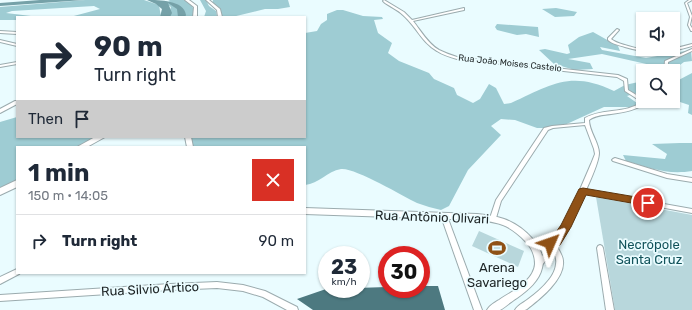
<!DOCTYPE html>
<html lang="en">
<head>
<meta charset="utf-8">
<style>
	body { margin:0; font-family:Rubik,sans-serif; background:#f6f6f7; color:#1f2937; height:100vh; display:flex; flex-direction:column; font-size:15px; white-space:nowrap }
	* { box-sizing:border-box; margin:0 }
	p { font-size:13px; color:#747a83 }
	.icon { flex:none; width:22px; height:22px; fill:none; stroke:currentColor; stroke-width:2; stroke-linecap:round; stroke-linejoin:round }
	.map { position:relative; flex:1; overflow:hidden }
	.drawer { position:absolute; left:16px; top:146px; width:290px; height:128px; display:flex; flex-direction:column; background:#fff; border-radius:0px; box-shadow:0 1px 3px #0004 }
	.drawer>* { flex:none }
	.banner { position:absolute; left:16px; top:16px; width:290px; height:122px; border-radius:0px; box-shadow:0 1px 3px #0004; background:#fff; color:#1f2937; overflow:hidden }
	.fabs { position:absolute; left:636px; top:12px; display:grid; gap:8px }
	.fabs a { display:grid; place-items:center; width:44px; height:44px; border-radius:0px; background:#fff; box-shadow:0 1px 3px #0004; font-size:20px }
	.speed { position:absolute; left:318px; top:246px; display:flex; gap:8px; font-size:20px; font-weight:700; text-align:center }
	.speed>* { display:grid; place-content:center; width:52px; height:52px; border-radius:50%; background:#fff; box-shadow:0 1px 3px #0004; line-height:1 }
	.speed small { font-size:10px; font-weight:400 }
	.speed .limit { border:6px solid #d22; background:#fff; color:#111 }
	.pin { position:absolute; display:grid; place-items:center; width:34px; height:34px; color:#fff; margin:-17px; border:2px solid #fff; border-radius:50%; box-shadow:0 1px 4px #0007 }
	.me { position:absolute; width:44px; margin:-22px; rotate:47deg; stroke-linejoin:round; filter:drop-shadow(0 0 3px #0008) }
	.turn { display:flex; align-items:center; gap:14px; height:84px; padding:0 12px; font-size:18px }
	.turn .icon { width:52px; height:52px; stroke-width:2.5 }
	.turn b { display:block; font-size:28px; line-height:34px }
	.then { display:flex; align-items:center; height:38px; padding:0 12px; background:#0003; gap:8px; font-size:15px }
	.round { display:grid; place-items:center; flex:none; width:42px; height:42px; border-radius:0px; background:#f6f6f7 }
	.summary { display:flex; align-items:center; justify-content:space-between; height:68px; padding:0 12px }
	h1 { font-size:24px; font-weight:700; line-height:30px }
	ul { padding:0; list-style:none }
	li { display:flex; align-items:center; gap:12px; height:52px; padding:0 12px; border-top:1px solid #e0e1e3 }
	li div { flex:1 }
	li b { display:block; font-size:15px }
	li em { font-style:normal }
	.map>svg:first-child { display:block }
	.green { fill:#b8d7dc }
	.forest { fill:#9eccd3 }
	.water { fill:#75a1a8 }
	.building { fill:#4d7980 }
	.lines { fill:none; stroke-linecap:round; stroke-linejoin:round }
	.minor-casing { stroke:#9babae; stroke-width:2 }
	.tertiary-casing { stroke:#9babae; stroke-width:2 }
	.primary-casing { stroke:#9babae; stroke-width:2 }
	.minor { fill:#fff; fill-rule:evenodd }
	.tertiary { fill:#fff; fill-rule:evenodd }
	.primary { fill:#fff; fill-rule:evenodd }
	.route { fill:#8f5116; stroke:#5d350e }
	.labels { text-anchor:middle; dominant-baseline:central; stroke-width:3.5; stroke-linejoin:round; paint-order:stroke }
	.far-street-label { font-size:9px; fill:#1d2425; stroke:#eafcff }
	.near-street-label { font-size:13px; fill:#1d2425; stroke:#eafcff }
	.near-park-label { font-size:13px; fill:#12535b; stroke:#eafcff }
	.near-poi-label { font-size:13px; fill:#1d2425; stroke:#eafcff }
</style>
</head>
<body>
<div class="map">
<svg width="692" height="310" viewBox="0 0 692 310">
	<rect width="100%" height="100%" fill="#eafcff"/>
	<g class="green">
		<path d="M596 197 692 215V310H615Z"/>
		<path d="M479 231 524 251 518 267 472 246Z"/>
	</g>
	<g class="forest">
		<path d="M85 0H144L159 5 161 17H70L100 9 94 6 12 11 6 13 31 16 17 17V20H0V7Z"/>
		<path d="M168 0H184L192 3 194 14 191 17H168L171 7 168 5V2L170 1Z"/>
		<path d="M200 0H206L209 6 216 11 217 16 219 11 212 4 213 0H288L290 7 278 9H265L232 17H204L206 11Z"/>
		<path d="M556 8 577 12 574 16 555 17 542 9Z"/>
		<path d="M337 10H343L363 16 382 17 383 19 374 20 378 33 392 43 388 53 399 61 429 73 434 79 454 88 457 95 473 103 480 99 489 84 496 88 504 104 511 103C551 85 570 70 614 91L625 85 643 81V91L627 96 637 103 636 107H604L558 128H537L515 120 501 119 491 126 501 135 468 170 449 206 441 210C433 208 425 206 417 203 403 196 354 167 341 169 327 171 319 184 305 185V147H192L190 137H305V33L317 31 321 24 327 20V14Z"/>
		<path d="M497 24 538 27 539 37 526 34 517 35 497 30 495 27Z"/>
		<path d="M593 32 618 46 620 51 600 47 602 50 646 58 691 50 692 61 684 62 673 70 602 54 568 59 590 63 593 69 575 70 554 64 539 50 545 49 567 54 570 53 568 45 579 37Z"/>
		<path d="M692 73V115L688 113 689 105 680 102 674 106 649 102V101H673V83Z"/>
		<path d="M17 117V137H104L85 147H17V182L0 191V122Z"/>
		<path d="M680 143H692V171C667 175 650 168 626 161L623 155 665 159 667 154 652 144Z"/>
	</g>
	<g class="water">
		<path d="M84 0 0 6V3L40 0Z"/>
		<path d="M147 0C159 0 184 0 186 15L185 17H178L177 9 168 3 172 13 170 17H160L162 9 156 4Z"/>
	</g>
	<path class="building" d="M421 286H438L445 310H313L297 299 326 289 387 287V289H421Z"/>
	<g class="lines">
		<g class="minor-casing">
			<g id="minor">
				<path d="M384 0 404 12 412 20 464 8V10L413 21C421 31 428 44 439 50 445 53 451 55 457 57L618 75 627 79 628 90 643 99V101H648C638 110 625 112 611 114 603 115 596 115 589 120 589 131 599 143 599 153 599 162 590 181 586 190L692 209V213L584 193 575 216 557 246C559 251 563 256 563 261 565 279 540 299 527 309L525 310H515C518 305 523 303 527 300 538 292 555 278 556 264 557 259 555 255 553 252L541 266 539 267 537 266 536 264 551 245 533 247 531 246 530 244 531 242 533 241 555 240 569 215 591 164 595 154 594 149 585 125 553 128 548 130 501 201 496 218 495 220H491L490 218 496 200 544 128 552 126 585 123V118C603 108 625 114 642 102L625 91 624 81 617 77 457 59C450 57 443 55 437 51 422 43 416 26 403 15 398 10 391 7 385 3L383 1Z"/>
				<path d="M689 0H692L687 3 692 16 690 25 692 28V31H691L688 25 690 17 685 3Z"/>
				<path d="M617 29 619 30 611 39C616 43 622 44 628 46 650 53 671 50 692 44V46C670 53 647 54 625 47 619 45 612 44 608 40V38Z"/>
				<path d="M0 40 17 44V46L0 42Z"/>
				<path d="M692 49V51L668 62V71H664L665 61Z"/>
				<path d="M17 62V64L0 67V65Z"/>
				<path d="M615 158 667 174 692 178V182L667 178 613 161 612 160 613 159Z"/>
				<path d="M442 214H446L447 216 482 310H474L441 216Z"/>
				<path d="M600 245 602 246 603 248 614 310H606L597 248 598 246Z"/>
				<path d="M17 269V273H20L19 274 0 284V277Z"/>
				<path d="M217 282 243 285 265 291 297 307 298 310H287L263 297 243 291 217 288 170 290 0 301V295L170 284Z"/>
			</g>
		</g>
		<g class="tertiary-casing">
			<g id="tertiary">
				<path d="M206 0H209L220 9 222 17H218L217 10Z"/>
				<path d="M0 31 17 32V34L0 33Z"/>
				<path d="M15 101H17V104L0 113V109Z"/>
				<path d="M185 137H191L193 147H187Z"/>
				<path d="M305 208 477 214C486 215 495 216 504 219 521 225 548 247 542 268 539 281 528 290 517 298 512 301 505 307 500 310 496 310 491 310 487 310 490 305 494 303 499 300 511 292 534 281 535 264 535 256 532 248 526 242 510 225 499 222 477 220L305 214Z"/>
			</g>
		</g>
		<g class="primary-casing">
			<g id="primary">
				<path d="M185 0H189L197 6V17H193L194 7Z"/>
				<path d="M95 137H105L87 147H77Z"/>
				<path d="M17 180V187L0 195V188Z"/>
			</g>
		</g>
		<use href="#minor" class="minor"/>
		<use href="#tertiary" class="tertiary"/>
		<use href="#primary" class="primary"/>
	</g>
	<path class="route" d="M583 188 648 199 653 203 648 206 586 195 571 227 560 245 550 247 546 246 544 243 546 239 552 238 561 225 579 189Z"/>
	<defs>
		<g id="stadium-bare" transform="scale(1.38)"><path d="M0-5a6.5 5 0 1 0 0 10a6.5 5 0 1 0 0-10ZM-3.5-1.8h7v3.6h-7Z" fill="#8f5116" stroke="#eafcff" stroke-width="2.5" paint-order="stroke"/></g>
	</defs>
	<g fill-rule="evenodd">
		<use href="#stadium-bare" x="497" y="248"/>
	</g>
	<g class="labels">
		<g class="far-street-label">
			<text transform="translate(510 63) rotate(6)">Rua João Moises Castelo</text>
		</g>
		<g class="near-street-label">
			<text transform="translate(432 217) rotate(2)">Rua Antônio Olivari</text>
			<text transform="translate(150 289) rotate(-3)">Rua Silvio Ártico</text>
		</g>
		<g class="near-park-label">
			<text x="649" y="244">Necrópole<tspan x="649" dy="15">Santa Cruz</tspan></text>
		</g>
		<g class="near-poi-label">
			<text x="497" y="267">Arena<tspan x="497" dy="15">Savariego</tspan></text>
		</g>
	</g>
</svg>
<div class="fabs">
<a><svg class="icon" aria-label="sound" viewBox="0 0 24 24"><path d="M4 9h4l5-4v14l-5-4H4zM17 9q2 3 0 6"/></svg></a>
<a><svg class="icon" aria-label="search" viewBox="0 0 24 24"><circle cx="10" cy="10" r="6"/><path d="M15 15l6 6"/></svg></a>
</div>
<div class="speed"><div>23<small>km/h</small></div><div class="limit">30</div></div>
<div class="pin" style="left:648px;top:203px;background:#d93025"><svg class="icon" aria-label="arrive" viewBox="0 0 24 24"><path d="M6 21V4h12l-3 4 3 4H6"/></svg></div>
<svg class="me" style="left:550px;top:243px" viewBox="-20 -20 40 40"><path d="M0-17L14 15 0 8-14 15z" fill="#8f5116" stroke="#fff" stroke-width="4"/></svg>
<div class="banner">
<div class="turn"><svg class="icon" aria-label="right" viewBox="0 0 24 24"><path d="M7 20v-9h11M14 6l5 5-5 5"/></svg><div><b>90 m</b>Turn right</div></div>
<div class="then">Then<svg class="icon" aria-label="arrive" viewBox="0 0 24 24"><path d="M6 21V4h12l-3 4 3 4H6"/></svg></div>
</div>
<section class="drawer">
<div class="summary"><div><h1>1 min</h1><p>150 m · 14:05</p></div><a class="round" style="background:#d93025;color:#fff"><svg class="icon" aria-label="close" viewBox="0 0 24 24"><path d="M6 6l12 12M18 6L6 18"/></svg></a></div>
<ul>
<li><svg class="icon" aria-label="right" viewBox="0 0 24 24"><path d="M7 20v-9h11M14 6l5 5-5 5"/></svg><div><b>Turn right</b></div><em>90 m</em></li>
</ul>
</section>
</div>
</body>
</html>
